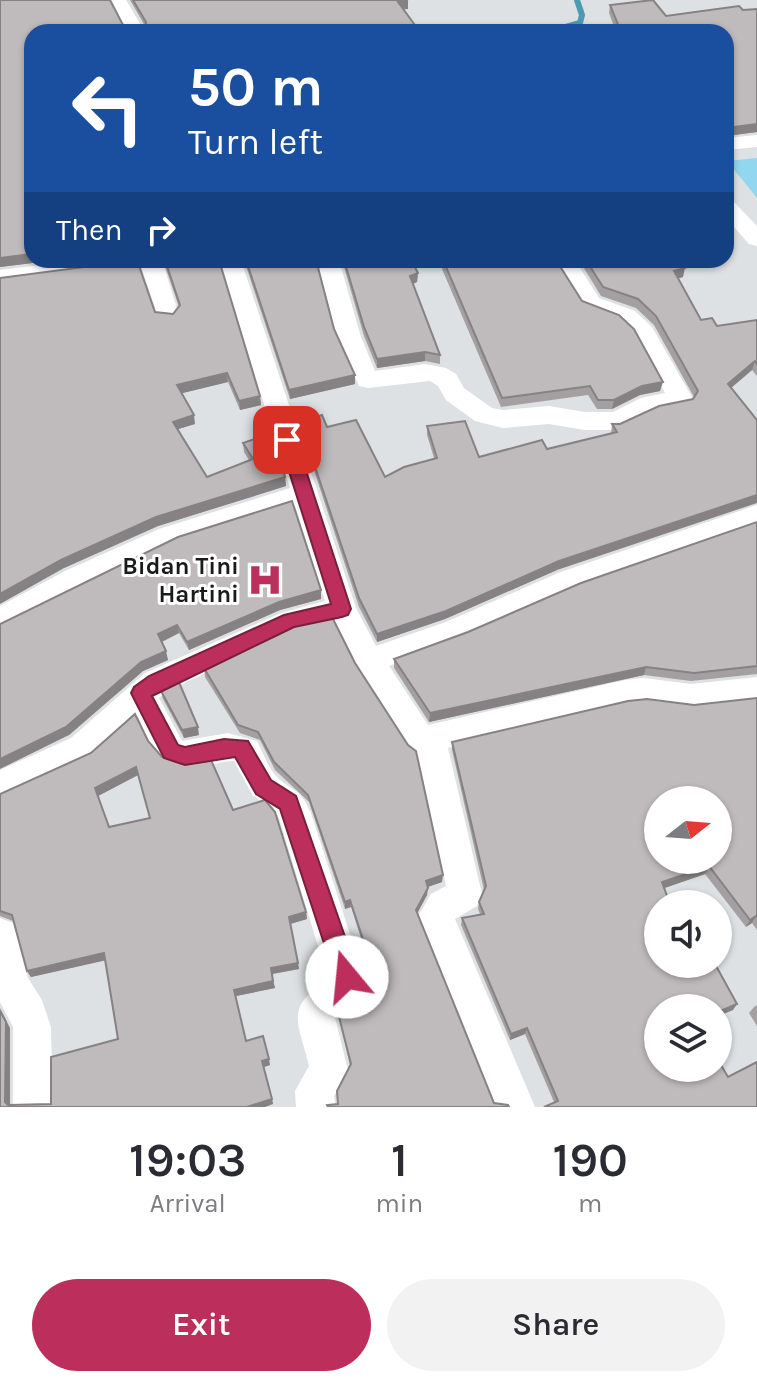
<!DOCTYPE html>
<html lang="en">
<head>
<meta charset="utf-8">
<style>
	body { margin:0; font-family:Karla,sans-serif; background:#f2f2f3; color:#2b2b33; height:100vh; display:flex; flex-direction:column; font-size:30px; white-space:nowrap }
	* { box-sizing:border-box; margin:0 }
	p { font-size:26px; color:#7c7c81 }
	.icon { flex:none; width:44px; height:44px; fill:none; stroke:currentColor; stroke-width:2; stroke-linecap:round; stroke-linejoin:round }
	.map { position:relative; height:1107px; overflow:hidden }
	.side { display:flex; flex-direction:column; background:#fff; flex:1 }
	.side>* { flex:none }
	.top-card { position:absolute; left:24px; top:24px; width:710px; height:244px; border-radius:24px; box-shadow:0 2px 6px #0004; background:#1a4fa0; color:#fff; overflow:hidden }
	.needle { width:52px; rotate:73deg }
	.buttons { position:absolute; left:644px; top:786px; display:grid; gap:16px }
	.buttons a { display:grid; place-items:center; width:88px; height:88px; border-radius:50%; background:#fff; box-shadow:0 2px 6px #0004; font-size:40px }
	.pin { position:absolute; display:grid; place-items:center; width:68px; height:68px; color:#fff; margin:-34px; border-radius:16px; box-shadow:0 4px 12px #0006 }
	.me { position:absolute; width:88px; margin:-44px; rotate:343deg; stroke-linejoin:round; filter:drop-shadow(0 0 6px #0008) }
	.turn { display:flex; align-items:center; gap:28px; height:168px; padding:0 32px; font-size:36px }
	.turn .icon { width:104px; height:104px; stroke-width:2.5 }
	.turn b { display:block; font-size:56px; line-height:68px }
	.then { display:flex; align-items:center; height:76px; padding:0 32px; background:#0003; gap:16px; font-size:30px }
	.eta { display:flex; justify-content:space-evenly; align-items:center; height:136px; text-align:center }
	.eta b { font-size:48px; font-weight:600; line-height:56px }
	.cta { display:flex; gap:16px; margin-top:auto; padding:16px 32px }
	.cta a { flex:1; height:92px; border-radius:48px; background:#bc2e5c; color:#fff; font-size:32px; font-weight:600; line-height:92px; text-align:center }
	.cta a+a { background:#f2f2f3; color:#2b2b33 }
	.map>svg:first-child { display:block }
	.green { fill:#92d7ef }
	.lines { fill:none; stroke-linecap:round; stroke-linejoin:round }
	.stream { stroke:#4c9bb4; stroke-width:6 }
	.minor { fill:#fff; fill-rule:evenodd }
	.wall { fill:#a4a0a1; fill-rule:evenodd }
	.shaded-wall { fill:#868283 }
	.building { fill:#bfbabb; stroke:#868283; stroke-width:2; fill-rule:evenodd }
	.route { fill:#bc2e5c; stroke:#7a1e3c; stroke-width:2 }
	.labels { text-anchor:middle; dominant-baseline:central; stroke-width:6; stroke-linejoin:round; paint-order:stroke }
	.poi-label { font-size:24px; font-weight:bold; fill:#191a1b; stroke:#fff; text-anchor:end }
</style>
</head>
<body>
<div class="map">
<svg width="757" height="1107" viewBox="0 0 757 1107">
	<rect width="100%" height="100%" fill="#dde1e3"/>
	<path class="green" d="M757 158V198L727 161Z"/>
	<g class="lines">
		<path class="stream" d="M548 32 580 23 582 15 577 0"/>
		<g class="minor">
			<path d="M110 0H126L145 32H127Z"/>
			<path d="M757 135V147L726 150V138Z"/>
			<path d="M726 199 733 201 757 226V246L749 244 726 218Z"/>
			<path d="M82 260H162L179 315 175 320H159L141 266 0 284V270Z"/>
			<path d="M219 260H241L356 608 376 646 446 622 558 573 757 505V526L578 589 466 638 389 666 428 725 625 680 644 678 691 684 757 677V703L691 710 644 704 625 706 448 748 482 894 477 906 455 919 535 1107H495L418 916 431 894 446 886 418 757 410 751 358 670 334 622 297 631 167 691 159 698 182 741 228 733 257 741C263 753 267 766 276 776 294 794 298 785 311 813L366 984 358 1002 335 1018 348 1070 334 1096 336 1107H296L295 1091 309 1066C298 1020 284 1009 328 979L279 818 273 808 253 796 234 761C221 761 210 766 197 768 161 776 151 744 138 717L93 758 0 800V770L71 738 145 673 281 613 325 601 295 506 179 543 85 587 0 632V606L65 571 159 529 290 488Z"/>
			<path d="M317 260H339L361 337 375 371 425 364 446 368 456 374 464 388 492 408 503 410 549 406 585 412H613L641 398 665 393 635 336 619 321 583 308 553 260H575L599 298 635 311 652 327 693 399 690 405 656 412 617 430H585L549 424 503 428 475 421 446 400 438 386 430 381 368 388 359 386 337 337Z"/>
			<path d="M0 918 13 923 28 978 42 1000 51 1027 53 1107H13V1027L0 1002Z"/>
		</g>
	</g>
	<g class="wall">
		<path d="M0 0 123 25 145 26 130 0H408V9H404L420 32H32L57 260 0 267Z"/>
		<path d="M610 5 666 16 757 9V132L726 136V32H616L609 13Z"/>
		<path d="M163 260H219L260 396 261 405 240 410 228 382 182 393 195 424 178 429 207 477 249 460 244 452 243 443 285 477 286 486 158 526 64 568 155 312 173 314 179 307Z"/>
		<path d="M244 260H316L334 329 355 384 290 399Z"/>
		<path d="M342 260H411L418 273 417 282 413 284 440 355V364L425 361 377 368 364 336Z"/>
		<path d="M443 260 582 301 660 391 640 395 612 409H597L588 395 501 407 442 269Z"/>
		<path d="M579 260H678L683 277 678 278 701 320 717 326 757 320V376L752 370 731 388 557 570 445 619 377 642 359 607 301 431 300 422 327 427 385 477 434 458 427 435V426L479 457 547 449 611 434 612 424H620L693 399 694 397 654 325 636 308 601 296Z"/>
		<path d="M757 522V674L691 681 644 675 429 722 394 668V659L468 632Z"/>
		<path d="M321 599 280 610 189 650 179 633 162 642 168 660 143 671 69 735 0 624Z"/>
		<path d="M204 668 442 882 427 887V895L417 914 494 1103 338 1104 350 1065 338 1013 376 986 351 907 345 909 309 802 275 770 260 740 240 733 205 677Z"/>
		<path d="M161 691 199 735 184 738 163 699Z"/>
		<path d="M757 698V930L752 923 746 927 705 874 664 888 658 964 733 1010 718 1016V1008H658L757 1107 554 1102 525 1034 510 1040 461 925 462 918 480 914 478 909 479 902 484 890 452 750V742L694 705Z"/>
		<path d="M148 741 162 757 233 810 306 912 307 919 290 924 299 969 272 974 275 988 236 996 246 1041 270 1065 264 1067 273 1104 0 1107 10 1028V1105L51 1104 118 1039 105 960 31 977 27 971 13 921 0 916V794ZM138 775 150 818 109 827 98 796Z"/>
		<path d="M757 1005V1026L749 1013 754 1007Z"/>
	</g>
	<g class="shaded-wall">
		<path d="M408 0V9L398 10V2Z"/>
		<path d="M757 124V132L726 136V128Z"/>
		<path d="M32 254V260H57L0 267V258Z"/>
		<path d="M685 268 683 277 672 280 674 271Z"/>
		<path d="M418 273 417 282 410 285V276Z"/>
		<path d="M425 352V361L377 368V359Z"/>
		<path d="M755 361 752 370 725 393 728 384Z"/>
		<path d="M227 373 228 382 179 394 177 385Z"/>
		<path d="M355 375V384L290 399 289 390Z"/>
		<path d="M663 382 660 391 640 395 612 409 614 400 642 386Z"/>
		<path d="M260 396 261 405 240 410 239 401Z"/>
		<path d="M194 415 195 424 175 430 173 422Z"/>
		<path d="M285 477 286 486 158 526 64 568 0 604V594L61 560 156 517Z"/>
		<path d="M757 495V503L557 570 445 619 377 642V634L559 561Z"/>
		<path d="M321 590V599L280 610 189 650 187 642 279 602Z"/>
		<path d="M177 625 179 633 161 642 158 634Z"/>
		<path d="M166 651 168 660 143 671 69 735 0 769V759L141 662Z"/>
		<path d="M646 667 644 675 429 722 430 713Z"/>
		<path d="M198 727 199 735 184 738 182 730Z"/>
		<path d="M136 767 138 775 98 796 95 788Z"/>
		<path d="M709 866 705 874 659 890 662 882Z"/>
		<path d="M443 875 442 882 425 888 426 881Z"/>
		<path d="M428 888 427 895 415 917 416 910Z"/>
		<path d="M350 900 351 907 345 909V902Z"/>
		<path d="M306 912 307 919 290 924 289 917Z"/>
		<path d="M756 916 752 923 746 927 750 920Z"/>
		<path d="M104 953 107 960 31 977 27 971Z"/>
		<path d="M298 963 299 969 272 974 271 968Z"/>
		<path d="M273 981 275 988 236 996 234 990Z"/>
		<path d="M737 1004 733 1010 718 1016V1012Z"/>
		<path d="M0 1008 10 1028V1107L5 1102Z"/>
		<path d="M527 1028 525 1034 510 1040 511 1034Z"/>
		<path d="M269 1059 270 1065 264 1067 262 1061Z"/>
		<path d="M272 1099 273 1104 265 1107H247Z"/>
	</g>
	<g class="building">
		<path d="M0 0H110L123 25 146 26V22L133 0H408L398 2 420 32H32V254L0 258Z"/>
		<path d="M653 0 666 16 739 6 743 10 757 9V124L726 128V32H623L619 27 610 5Z"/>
		<path d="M137 260 155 312 173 314 180 305 165 260H219L260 396 239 401 227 373 177 385 194 415 173 422 207 477 253 459 243 443 272 433 285 477 156 517 61 560 0 594V278Z"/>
		<path d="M246 260H316L334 329 355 375 289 390Z"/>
		<path d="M344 260H411L418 273 410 276 440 355 425 352 377 359 364 327Z"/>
		<path d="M443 260H556L582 301 619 315 634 329 663 382 642 386 614 400H598L590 386 502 398Z"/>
		<path d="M586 260H678L685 268 674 271 701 320 712 318 717 326 757 320V364L755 361 728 384 757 420V495L559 561 446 611 377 634 359 598 300 422 322 415 327 427 356 420 385 477 404 467 437 458 427 426 465 421 479 457 542 440 547 449 617 432 612 424H620L659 406 693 399 698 391 656 316 638 299 603 287Z"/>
		<path d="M292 501 321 590 279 602 187 642 177 625 158 634 166 651 141 662 66 727 0 759V624L178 537Z"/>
		<path d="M757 522V666L694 673 646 667 430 713 394 659 468 632 581 583Z"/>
		<path d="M332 617 355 663 408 745 416 751 443 875 426 881 428 888 416 910 494 1103 508 1105 509 1107H328L327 1105 338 1104 337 1091 351 1064 338 1013 360 998 364 990 378 985 350 900 345 902 308 795 274 762 258 732 238 725 204 668 297 625Z"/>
		<path d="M178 680 198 727 182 730 161 691Z"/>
		<path d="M757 698V917L756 916 750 920 709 866 662 882 670 904H658V964H715L737 1004 718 1012V1008H658V1068H718V1060L728 1077 757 1062V1107H544L558 1101 527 1028 511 1034 462 918 484 914 479 902 486 886 452 742 628 701 647 699 694 705ZM658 800H718V860H658Z"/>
		<path d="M135 714 148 741 162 757 182 764 211 760 233 810 265 800 275 812 306 912 289 917 298 963 271 968 273 981 234 990 246 1041 263 1036 269 1059 262 1061 272 1099 247 1107H0V1011L6 1022 5 1102 8 1105 51 1104V1057L118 1039 104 953 27 971 12 915 0 911V794L91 753ZM136 767 150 818 109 827 95 788Z"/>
	</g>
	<path class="route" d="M287 434 296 440 351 609 348 615 342 617 294 627 152 696 178 745 185 747 224 739 248 741 271 780 296 796 359 977 355 986 347 989 338 986 335 977 280 809 256 794 235 757 185 765 164 758 131 693 134 687 149 676 284 615 331 604 279 440Z"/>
	<defs>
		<g id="hospital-bare" transform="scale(2.76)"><path d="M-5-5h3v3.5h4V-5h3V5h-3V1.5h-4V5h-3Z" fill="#bc2e5c" stroke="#fff" stroke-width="2.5" paint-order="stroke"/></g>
	</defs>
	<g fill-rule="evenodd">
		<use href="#hospital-bare" x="265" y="580"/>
	</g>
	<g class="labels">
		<g class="poi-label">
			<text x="239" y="566">Bidan Tini<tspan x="239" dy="28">Hartini</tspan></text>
		</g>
	</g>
</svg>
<div class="buttons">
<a><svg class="needle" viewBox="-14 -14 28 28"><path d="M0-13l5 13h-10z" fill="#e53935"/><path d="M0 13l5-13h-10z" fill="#7c7c81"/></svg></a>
<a><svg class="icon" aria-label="sound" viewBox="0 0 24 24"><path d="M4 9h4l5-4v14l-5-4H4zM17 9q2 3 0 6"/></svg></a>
<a><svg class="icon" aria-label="layers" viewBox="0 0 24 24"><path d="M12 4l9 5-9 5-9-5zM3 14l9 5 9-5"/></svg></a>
</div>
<div class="pin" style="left:287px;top:440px;background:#d93025"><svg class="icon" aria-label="arrive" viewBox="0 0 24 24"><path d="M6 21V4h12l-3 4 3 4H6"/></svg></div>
<svg class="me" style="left:347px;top:977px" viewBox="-20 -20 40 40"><circle r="19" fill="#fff"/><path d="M0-13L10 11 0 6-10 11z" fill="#bc2e5c"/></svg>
<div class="top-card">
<div class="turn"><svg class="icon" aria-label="left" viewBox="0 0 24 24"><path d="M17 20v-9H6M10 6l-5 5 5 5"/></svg><div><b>50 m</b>Turn left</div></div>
<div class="then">Then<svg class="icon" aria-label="right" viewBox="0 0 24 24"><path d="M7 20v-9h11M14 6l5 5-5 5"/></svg></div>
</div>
</div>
<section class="side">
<div class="eta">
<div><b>19:03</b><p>Arrival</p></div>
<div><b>1</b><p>min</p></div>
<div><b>190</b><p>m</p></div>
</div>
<div class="cta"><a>Exit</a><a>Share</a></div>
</section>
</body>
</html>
